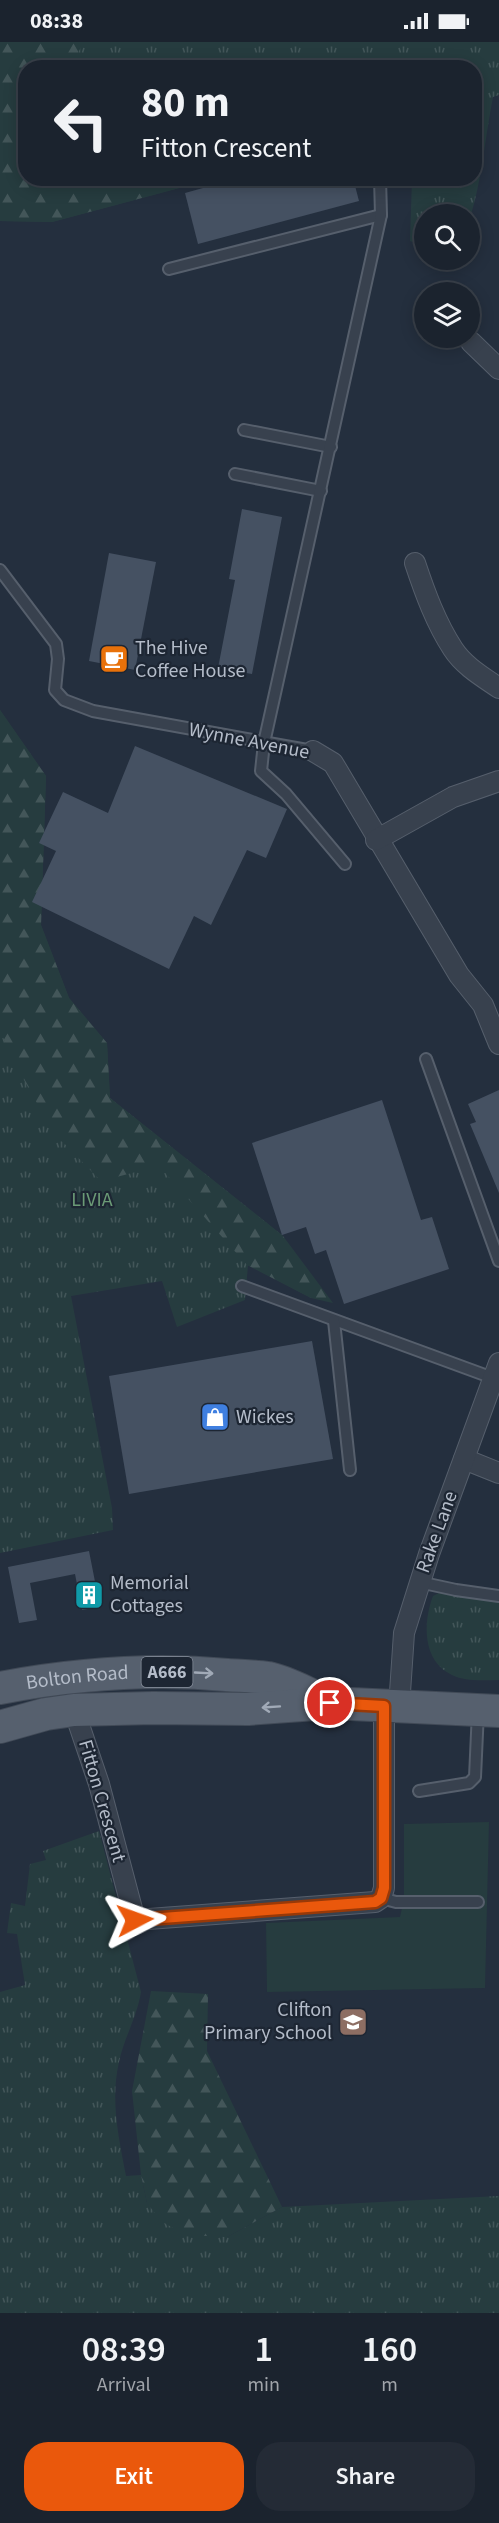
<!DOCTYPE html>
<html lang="en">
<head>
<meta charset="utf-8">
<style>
	body { margin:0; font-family:"Source Sans 3",sans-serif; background:#242b36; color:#f1f3f6; height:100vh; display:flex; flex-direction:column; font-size:22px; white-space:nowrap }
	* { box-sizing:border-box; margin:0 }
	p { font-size:20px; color:#a0a4aa }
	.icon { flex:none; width:33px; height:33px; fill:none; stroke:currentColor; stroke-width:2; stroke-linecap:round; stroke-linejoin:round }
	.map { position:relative; height:2271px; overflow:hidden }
	.details { display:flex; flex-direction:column; background:#1b232e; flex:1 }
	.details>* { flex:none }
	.top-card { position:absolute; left:18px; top:18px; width:464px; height:126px; border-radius:24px; box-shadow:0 3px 15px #0003,0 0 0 2px #39404a; background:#1b232e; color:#f1f3f6; overflow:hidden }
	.tools { position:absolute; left:414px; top:162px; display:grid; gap:12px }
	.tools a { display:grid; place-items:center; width:66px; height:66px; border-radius:50%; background:#1b232e; box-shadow:0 3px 15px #0003,0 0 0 2px #39404a; font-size:30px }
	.pin { position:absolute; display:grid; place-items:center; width:51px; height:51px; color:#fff; margin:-26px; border:3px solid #fff; border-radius:50%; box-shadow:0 2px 6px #0007 }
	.me { position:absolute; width:66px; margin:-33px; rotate:86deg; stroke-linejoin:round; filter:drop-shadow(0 0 4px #0008) }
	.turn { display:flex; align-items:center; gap:21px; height:126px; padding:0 24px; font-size:27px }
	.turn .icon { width:78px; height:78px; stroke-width:2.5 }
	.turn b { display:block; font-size:42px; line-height:51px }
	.eta { display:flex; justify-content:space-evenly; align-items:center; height:102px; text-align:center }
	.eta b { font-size:36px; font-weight:600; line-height:42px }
	.action { display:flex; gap:12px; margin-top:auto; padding:12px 24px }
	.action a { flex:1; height:69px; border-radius:24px; background:#ea580c; color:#fff; font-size:24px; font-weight:600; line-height:69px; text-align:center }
	.action a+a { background:#242b36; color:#f1f3f6 }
	.status { display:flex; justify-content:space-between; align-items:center; height:42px; padding:0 30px; background:#1b232e; direction:ltr }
	.status svg { height:16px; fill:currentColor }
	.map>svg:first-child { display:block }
	.grass { fill:url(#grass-tufts) }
	.forest { fill:url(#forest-firs) }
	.garden { fill:#263c3f }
	.building { fill:#455162 }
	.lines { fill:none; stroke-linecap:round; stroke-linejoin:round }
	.service-casing { stroke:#565f6c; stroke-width:14 }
	.minor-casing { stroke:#565f6c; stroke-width:22 }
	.primary-casing { stroke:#414a57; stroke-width:34 }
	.service { stroke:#38414e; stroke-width:10 }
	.minor { stroke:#38414e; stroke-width:20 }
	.primary { stroke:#56606e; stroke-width:32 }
	.oneway { stroke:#a1aab7 }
	.route-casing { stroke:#983908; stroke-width:15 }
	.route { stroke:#ea580c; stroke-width:10 }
	.labels { text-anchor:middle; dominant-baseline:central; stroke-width:4.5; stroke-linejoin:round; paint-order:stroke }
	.shield { fill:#1d2633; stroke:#878f9c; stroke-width:1.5 }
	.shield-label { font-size:18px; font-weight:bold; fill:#b4bcc9 }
	.poi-label { font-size:20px; fill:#b4bcc9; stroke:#1d2633; text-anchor:start }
	.street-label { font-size:20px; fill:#b4bcc9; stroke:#1d2633 }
	.park-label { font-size:20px; fill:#6b9a76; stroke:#1d2633 }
</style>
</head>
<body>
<div class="status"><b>08:38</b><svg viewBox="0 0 49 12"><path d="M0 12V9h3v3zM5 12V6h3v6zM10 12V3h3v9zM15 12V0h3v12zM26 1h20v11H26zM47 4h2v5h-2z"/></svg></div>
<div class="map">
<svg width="499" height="2271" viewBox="0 0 499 2271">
	<defs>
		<pattern id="grass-tufts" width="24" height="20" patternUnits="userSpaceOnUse" patternTransform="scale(1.5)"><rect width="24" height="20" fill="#263c3f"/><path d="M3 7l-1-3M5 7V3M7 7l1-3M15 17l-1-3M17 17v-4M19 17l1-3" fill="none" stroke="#435659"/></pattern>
		<pattern id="forest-firs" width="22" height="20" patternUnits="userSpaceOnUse" patternTransform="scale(1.5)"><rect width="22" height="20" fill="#263c3f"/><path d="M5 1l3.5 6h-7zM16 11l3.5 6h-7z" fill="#435659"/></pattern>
	</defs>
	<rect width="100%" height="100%" fill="#242f3e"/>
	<g class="grass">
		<path d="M0 0H499V53L493 55C485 95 482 138 470 176V172H424V204L410 199 412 137 474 136V26H26V136L213 137 52 180 0 179Z"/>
		<path d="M0 668 46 734 41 883 69 956 107 1001 110 1056 282 1193 311 1256 248 1223 245 1258 177 1285 162 1239 71 1254 112 1466 113 1488 0 1511Z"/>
		<path d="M439 1551 499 1556V1638C484 1638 466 1640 452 1633 422 1619 423 1580 433 1554Z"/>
		<path d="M99 1789 141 1950C137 1975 124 1996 119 2020 110 2059 119 2096 126 2134L141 2133 147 2161 227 2195 282 2165 499 2154V2271H0V1950L25 1943 17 1892 7 1891 11 1861 25 1864 30 1822 46 1818 43 1809Z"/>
	</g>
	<g class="forest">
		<path d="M0 0H84L70 25 26 26V136L213 137 52 180 0 179Z"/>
		<path d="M316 15 361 20 378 25H277Z"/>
		<path d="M0 668 46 734 41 883 69 956 107 1001 110 1056 283 1194 333 1261 311 1256 247 1223 159 1124 101 1139 53 1090 9 1011 0 987Z"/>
		<path d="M151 1949 208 1952 207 2009 282 2165 227 2195 185 2193 161 2179 147 2161 141 2133 132 2049Z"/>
	</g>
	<path class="garden" d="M489 1780 485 1946 267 1950 266 1881 400 1875 404 1857V1782Z"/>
	<g class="building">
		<path d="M239 136H353L359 159 198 202 185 151Z"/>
		<path d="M242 467 282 475 252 632 218 626 235 538 229 537Z"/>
		<path d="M109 511 156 520 135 628 89 619Z"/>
		<path d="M135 704 287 767 266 816 247 808 211 883 194 874 169 927 32 860 56 809 39 801 63 750 108 771Z"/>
		<path d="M499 1048V1151L470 1082 476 1080 468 1062Z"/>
		<path d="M382 1058 421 1178 432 1175 449 1227 344 1262 326 1208 315 1212 306 1185 282 1193 252 1101Z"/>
		<path d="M312 1299 333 1417 129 1452 109 1334Z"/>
		<path d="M89 1509 100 1565 82 1568 75 1532 30 1541 37 1578 19 1581 8 1525Z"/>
	</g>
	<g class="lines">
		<g class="service-casing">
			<g id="service">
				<path d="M169 227 381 173"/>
				<path d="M244 388 331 405"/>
				<path d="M235 432 321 449"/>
				<path d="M0 528 56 602 58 617 55 648 64 658 93 669 313 709"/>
				<path d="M345 822 286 752 261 729 264 701 381 173 380 136"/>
				<path d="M426 1017 499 1219"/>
				<path d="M242 1244 493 1336"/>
				<path d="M334 1279 350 1428"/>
				<path d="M419 1540 456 1548 499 1554"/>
				<path d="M419 1749 469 1741 475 1735 478 1669"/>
				<path d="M381 1856 396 1860H478"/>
			</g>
		</g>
		<g class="minor-casing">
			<g id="minor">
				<path d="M471 300 499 327"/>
				<path d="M415 521C425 551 436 581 453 607 464 624 483 635 499 646"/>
				<path d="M313 709 333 721 459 933 483 963 499 1002"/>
				<path d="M376 798 453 755 499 739"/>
				<path d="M464 1417 499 1431"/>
				<path d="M399 1665 404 1591 429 1512 499 1321"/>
				<path d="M74 1668 99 1742 135 1878 375 1860 381 1856 384 1846V1664"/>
			</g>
		</g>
		<g class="primary-casing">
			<g id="primary">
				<path id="s1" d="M0 1646C75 1632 151 1626 227 1633 241 1634 255 1634 268 1636 287 1640 306 1651 323 1658"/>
				<path d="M0 1685 46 1672 74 1668 153 1666 248 1667 330 1661 499 1669"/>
			</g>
		</g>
		<use href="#service" class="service"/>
		<use href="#minor" class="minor"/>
		<use href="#primary" class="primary"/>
	</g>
	<defs><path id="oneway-shaft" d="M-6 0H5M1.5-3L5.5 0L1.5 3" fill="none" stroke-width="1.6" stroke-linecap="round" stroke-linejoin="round" transform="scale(1.5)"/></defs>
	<g class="oneway">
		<use href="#oneway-shaft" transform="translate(204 1631) rotate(3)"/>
		<use href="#oneway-shaft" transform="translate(271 1665) rotate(176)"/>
	</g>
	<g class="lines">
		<g class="route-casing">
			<path id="route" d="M135 1878 375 1860 381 1856 384 1846V1664L330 1661"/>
		</g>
		<use href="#route" class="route"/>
	</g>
	<defs>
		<g id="cafe-square" transform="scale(1.5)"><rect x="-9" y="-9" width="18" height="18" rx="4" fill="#e8710a" stroke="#1d2633"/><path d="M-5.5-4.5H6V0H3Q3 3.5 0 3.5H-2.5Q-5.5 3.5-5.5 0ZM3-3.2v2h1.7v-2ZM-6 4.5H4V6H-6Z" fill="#fff"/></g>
		<g id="shop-square" transform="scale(1.5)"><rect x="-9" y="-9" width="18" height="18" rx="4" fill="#3f7fe0" stroke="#1d2633"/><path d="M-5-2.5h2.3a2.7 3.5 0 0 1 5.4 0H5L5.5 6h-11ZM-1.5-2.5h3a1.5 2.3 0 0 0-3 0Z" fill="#fff"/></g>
		<g id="building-square" transform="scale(1.5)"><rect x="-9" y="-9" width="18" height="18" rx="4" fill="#0f9aa8" stroke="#1d2633"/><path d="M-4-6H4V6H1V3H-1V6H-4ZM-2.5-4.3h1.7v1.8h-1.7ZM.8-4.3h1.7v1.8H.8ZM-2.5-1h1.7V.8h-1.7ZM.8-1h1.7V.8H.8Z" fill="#fff"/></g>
		<g id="school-square" transform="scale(1.5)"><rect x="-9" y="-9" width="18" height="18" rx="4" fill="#8d6e63" stroke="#1d2633"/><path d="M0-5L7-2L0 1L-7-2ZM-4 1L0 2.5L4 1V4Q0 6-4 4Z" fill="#fff"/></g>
	</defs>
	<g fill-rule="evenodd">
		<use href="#cafe-square" x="114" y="617"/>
		<use href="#shop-square" x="215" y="1375"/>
		<use href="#building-square" x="89" y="1553"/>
		<use href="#school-square" x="353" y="1980"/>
	</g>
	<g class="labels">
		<rect class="shield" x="141.5" y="1615" width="51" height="30" rx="4.5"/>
		<g class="shield-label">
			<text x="167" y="1630">A666</text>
		</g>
		<g class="poi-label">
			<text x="135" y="606">The Hive<tspan x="135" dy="23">Coffee House</tspan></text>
			<text x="236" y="1375">Wickes</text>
			<text x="110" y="1541">Memorial<tspan x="110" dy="23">Cottages</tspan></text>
			<text x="332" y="1968" text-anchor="end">Clifton<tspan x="332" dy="23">Primary School</tspan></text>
		</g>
		<g class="street-label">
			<text transform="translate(249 699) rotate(11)">Wynne Avenue</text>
			<text transform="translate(437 1490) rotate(-70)">Rake Lane</text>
			<text stroke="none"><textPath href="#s1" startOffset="78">Bolton Road</textPath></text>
			<text transform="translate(102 1759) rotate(74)">Fitton Crescent</text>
		</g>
		<g class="park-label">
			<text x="92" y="1158">LIVIA</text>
		</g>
	</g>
</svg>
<div class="tools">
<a><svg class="icon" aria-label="search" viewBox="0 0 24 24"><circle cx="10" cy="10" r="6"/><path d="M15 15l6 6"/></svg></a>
<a><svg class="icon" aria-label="layers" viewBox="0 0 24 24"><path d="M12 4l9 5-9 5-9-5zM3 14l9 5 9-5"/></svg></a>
</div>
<div class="pin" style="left:330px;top:1661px;background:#d93025"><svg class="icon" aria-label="arrive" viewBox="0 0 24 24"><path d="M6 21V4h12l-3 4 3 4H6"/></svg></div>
<svg class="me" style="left:135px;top:1878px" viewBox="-20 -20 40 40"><path d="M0-17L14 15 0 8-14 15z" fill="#ea580c" stroke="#fff" stroke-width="4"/></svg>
<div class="top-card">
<div class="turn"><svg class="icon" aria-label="left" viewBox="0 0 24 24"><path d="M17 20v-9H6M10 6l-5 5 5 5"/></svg><div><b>80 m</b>Fitton Crescent</div></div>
</div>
</div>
<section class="details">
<div class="eta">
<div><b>08:39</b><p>Arrival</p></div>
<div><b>1</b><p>min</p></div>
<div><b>160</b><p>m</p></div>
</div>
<div class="action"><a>Exit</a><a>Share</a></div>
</section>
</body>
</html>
